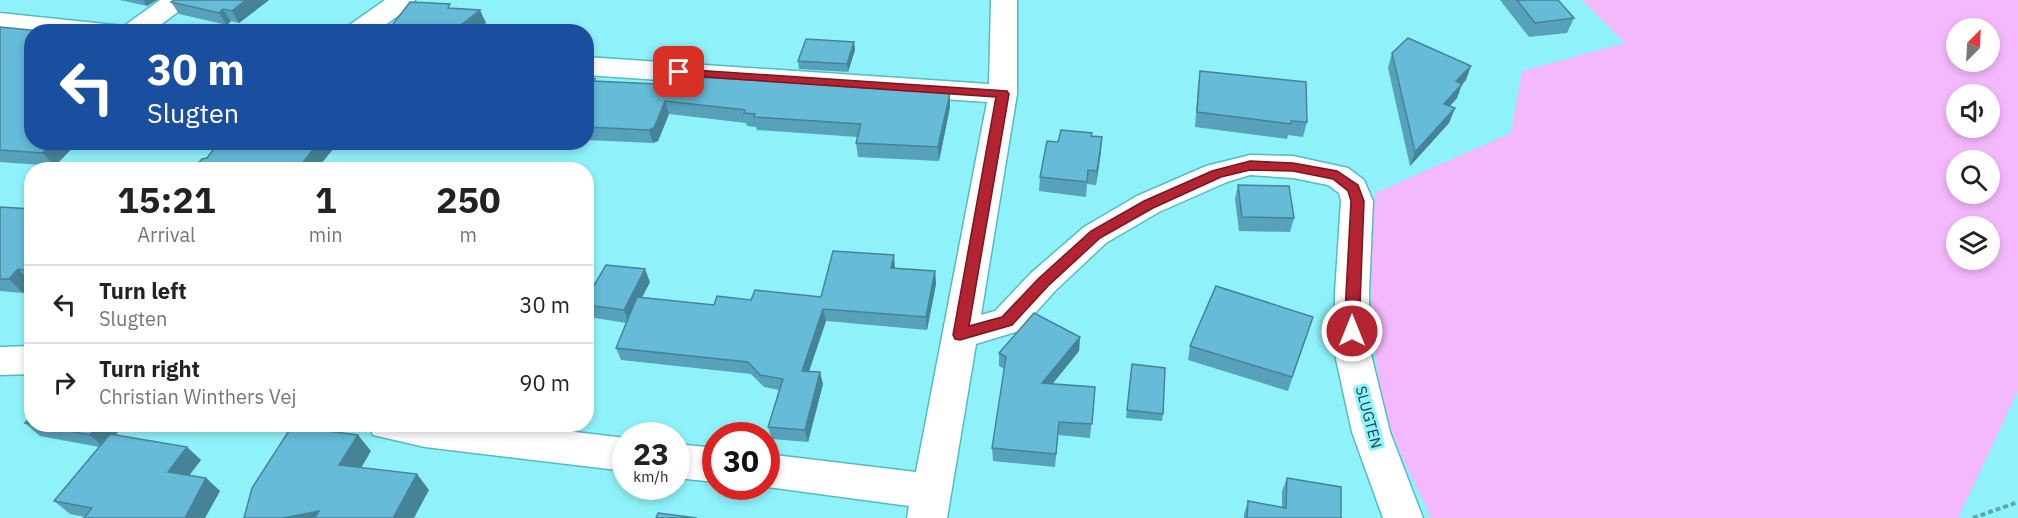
<!DOCTYPE html>
<html lang="en">
<head>
<meta charset="utf-8">
<style>
	body { margin:0; font-family:"IBM Plex Sans",sans-serif; background:#f6f6f6; color:#222; height:100vh; display:flex; flex-direction:column; font-size:22px; white-space:nowrap }
	* { box-sizing:border-box; margin:0 }
	p { font-size:20px; color:#767676 }
	.icon { flex:none; width:33px; height:33px; fill:none; stroke:currentColor; stroke-width:2; stroke-linecap:round; stroke-linejoin:round }
	.map { position:relative; flex:1; overflow:hidden }
	.drawer { position:absolute; left:24px; top:162px; width:570px; height:270px; display:flex; flex-direction:column; background:#fff; border-radius:24px; box-shadow:0 3px 9px #0003 }
	.drawer>* { flex:none }
	.banner { position:absolute; left:24px; top:24px; width:570px; height:126px; border-radius:24px; box-shadow:0 3px 9px #0003; background:#1a4fa0; color:#fff; overflow:hidden }
	.needle { width:39px; rotate:24deg }
	.tools { position:absolute; left:1946px; top:18px; display:grid; gap:12px }
	.tools a { display:grid; place-items:center; width:54px; height:54px; border-radius:50%; background:#fff; box-shadow:0 3px 9px #0003; font-size:30px }
	.speed { position:absolute; left:612px; top:422px; display:flex; gap:12px; font-size:30px; font-weight:700; text-align:center }
	.speed>* { display:grid; place-content:center; width:78px; height:78px; border-radius:50%; background:#fff; box-shadow:0 3px 9px #0003; line-height:1 }
	.speed small { font-size:15px; font-weight:400 }
	.speed .limit { border:9px solid #d22; background:#fff; color:#111 }
	.pin { position:absolute; display:grid; place-items:center; width:51px; height:51px; color:#fff; margin:-26px; border-radius:12px; box-shadow:0 3px 9px #0006 }
	.me { position:absolute; width:66px; margin:-33px; rotate:0deg; stroke-linejoin:round; filter:drop-shadow(0 0 4px #0008) }
	.turn { display:flex; align-items:center; gap:21px; height:126px; padding:0 24px; font-size:27px }
	.turn .icon { width:78px; height:78px; stroke-width:2.5 }
	.turn b { display:block; font-size:42px; line-height:51px }
	.eta { display:flex; justify-content:space-evenly; align-items:center; height:102px; text-align:center }
	.eta b { font-size:36px; font-weight:700; line-height:42px }
	ul { padding:0; list-style:none }
	li { display:flex; align-items:center; gap:18px; height:78px; padding:0 24px; border-top:2px solid #e0e0e0 }
	li div { flex:1 }
	li b { display:block; font-size:22px }
	li em { font-style:normal }
	.map>svg:first-child { display:block }
	.green { fill:#f4b9fc; fill-rule:evenodd }
	.lines { fill:none; stroke-linecap:round; stroke-linejoin:round }
	.minor-casing { stroke:#56bac2; stroke-width:3 }
	.path { stroke:#5ca8ae; stroke-width:4; stroke-dasharray:5 3; stroke-linecap:butt }
	.minor { fill:#fff; fill-rule:evenodd }
	.wall { fill:#57a1ba }
	.shaded-wall { fill:#478397 }
	.building { fill:#65bbd8; stroke:#478397; stroke-width:1.5 }
	.route { fill:#b42331; stroke:#751720; stroke-width:1.5 }
	.labels { text-anchor:middle; dominant-baseline:central; stroke-width:6; stroke-linejoin:round; paint-order:stroke }
	.street-label { font-size:15px; fill:#133e41; stroke:#8ff2fa }
</style>
</head>
<body>
<div class="map">
<svg width="2018" height="518" viewBox="0 0 2018 518">
	<rect width="100%" height="100%" fill="#8ff2fa"/>
	<path class="green" d="M1582 0H2018V391L1958 518H1431C1418 488 1400 457 1390 425 1366 345 1369 275 1375 193L1511 133 1522 71 1625 43ZM1956 28H1989V62H1956ZM1956 94H1989V128H1956ZM1956 160H1989V194H1956ZM1956 226H1989V260H1956Z"/>
	<g class="lines">
		<g class="minor-casing">
			<g id="minor">
				<path d="M160 0H190L186 6 151 32H32L0 29V13L124 26Z"/>
				<path d="M385 0H415L411 6 376 32H345L348 26Z"/>
				<path d="M991 0H1017V94L981 315 995 311 1031 273 1084 227 1137 196 1206 166 1250 155 1293 156 1348 168 1364 180 1373 201 1369 293 1370 350 1390 432 1423 518H1383L1352 432 1334 350 1335 293 1341 201 1339 193 1328 185 1293 178 1250 175 1227 182 1159 212 1106 243 1055 291 1019 331 976 344 947 518H907L909 506 761 486H766V454L916 472 987 102 586 75V57L989 84Z"/>
				<path d="M32 346V374L0 375V347Z"/>
				<path d="M368 424H506L626 438V471L425 447 373 435Z"/>
				<path d="M676 444 716 448V482L676 478Z"/>
			</g>
		</g>
		<path class="path" d="M1973 518 2018 502"/>
		<use href="#minor" class="minor"/>
	</g>
	<g class="wall">
		<path d="M120 0H157L147 6Z"/>
		<path d="M174 0H269L239 23 231 21 227 25 179 14 171 2Z"/>
		<path d="M1500 0H1558L1574 18 1567 33 1529 37Z"/>
		<path d="M0 27 78 142 55 166 0 162Z"/>
		<path d="M854 42 855 50 848 72 799 69 798 61Z"/>
		<path d="M1392 53 1466 80 1462 84 1457 98 1450 106 1455 108 1449 123 1410 166 1388 68Z"/>
		<path d="M1200 71 1307 122 1303 137 1288 135 1287 139 1195 127 1198 85Z"/>
		<path d="M586 78 595 79 596 81 657 84 839 81 840 86 950 93V107L939 161 858 157 856 143 858 137 757 130 756 127 747 126 746 123 669 114 658 141 653 143 586 140Z"/>
		<path d="M1092 136 1101 152 1096 185 1087 184 1086 197 1039 191 1040 177 1058 142Z"/>
		<path d="M1238 185 1294 218 1290 232 1239 231 1235 199Z"/>
		<path d="M0 207 32 209V284L23 293 0 291Z"/>
		<path d="M895 268 935 271 936 284 927 330 826 321 809 371 823 384 808 442 772 439 768 427 779 390 764 387 751 374 621 360 616 348 626 323 589 317 586 312V299L650 282 642 297 714 305 751 300 821 297Z"/>
		<path d="M1313 317 1288 391 1188 360 1190 346Z"/>
		<path d="M1080 337 1079 351 1052 384 1095 387 1090 438 1058 435 1055 467 993 461 992 448 1004 369 999 366V353Z"/>
		<path d="M1132 364 1163 414 1162 421 1126 418Z"/>
		<path d="M25 423 32 424H125L115 435 201 460 189 475 206 478 220 491 205 518H84L85 517 70 514 54 501 99 447 40 436Z"/>
		<path d="M1287 478 1341 518H1244V514L1248 501 1282 507V491Z"/>
	</g>
	<g class="shaded-wall">
		<path d="M143 0H157L147 6Z"/>
		<path d="M246 0H269L239 23 232 11Z"/>
		<path d="M223 9 231 21 227 25 219 13Z"/>
		<path d="M480 10 486 23 475 32H452Z"/>
		<path d="M854 42 855 50 848 72 847 64Z"/>
		<path d="M1471 66 1466 80 1451 96 1456 81Z"/>
		<path d="M1462 84 1457 98 1439 118 1444 104Z"/>
		<path d="M950 93V107L939 161 938 147Z"/>
		<path d="M665 101 669 114 658 141 653 143 649 130Z"/>
		<path d="M1455 108 1449 123 1410 166 1415 152Z"/>
		<path d="M1102 137 1101 152 1096 185 1097 171Z"/>
		<path d="M52 142H78L55 166 43 153Z"/>
		<path d="M319 142H339L316 170H297Z"/>
		<path d="M894 255 895 268 892 280 891 268Z"/>
		<path d="M18 269 32 283V284L23 293 9 279Z"/>
		<path d="M645 269 650 282 629 323 624 310Z"/>
		<path d="M935 271 936 284 927 330 926 317Z"/>
		<path d="M823 309 826 321 805 383 802 371Z"/>
		<path d="M1080 337 1079 351 1042 397V383Z"/>
		<path d="M820 372 823 384 808 442 805 430Z"/>
		<path d="M99 424H125L104 448 90 435Z"/>
		<path d="M358 435 371 451 353 482 339 465Z"/>
		<path d="M187 447 201 460 182 485 168 472Z"/>
		<path d="M417 474 429 490 414 518H393Z"/>
		<path d="M206 478 220 491 205 518H185Z"/>
		<path d="M319 511 326 518H283Z"/>
	</g>
	<g class="building">
		<path d="M174 0H246L232 11 223 9 219 13 171 2Z"/>
		<path d="M1517 0H1558L1574 18 1535 23Z"/>
		<path d="M410 2 450 4 448 8 480 10 452 32H387Z"/>
		<path d="M0 27 50 32H32V142H52L43 153 0 150Z"/>
		<path d="M1408 38 1471 66 1456 81 1462 84 1444 104 1455 108 1415 152 1392 53Z"/>
		<path d="M806 39 854 42 847 64 798 61Z"/>
		<path d="M1200 71 1306 82 1307 122 1291 121V124L1197 112Z"/>
		<path d="M658 75 788 82 790 78 839 81 838 86 950 93 938 147 856 143 861 124 754 117 755 114 744 113 745 110 665 101 654 128 649 130 586 127V78L595 79 594 81 657 84Z"/>
		<path d="M1061 130 1092 133 1091 136 1102 137 1097 171 1088 170 1087 182 1040 177 1047 141 1058 142Z"/>
		<path d="M219 142H319L297 170H192L202 159 207 158Z"/>
		<path d="M1238 185 1289 186 1294 218 1242 217Z"/>
		<path d="M0 207 32 209V271L18 269 9 279H0Z"/>
		<path d="M833 251 894 255 891 268 935 271 926 317 823 309 802 371 820 372 805 430 768 427 783 379 760 375 748 362 616 348 637 297 714 305 717 296 751 300 755 290 821 297Z"/>
		<path d="M606 265 645 269 624 310 586 305V299Z"/>
		<path d="M1216 286 1313 317 1292 377 1190 346Z"/>
		<path d="M1034 313 1080 337 1042 383 1095 387 1092 424 1059 422 1056 454 992 448 1006 357 999 353Z"/>
		<path d="M1132 364 1165 368 1163 414 1127 410Z"/>
		<path d="M32 416V424L25 423Z"/>
		<path d="M32 424H99L90 435Z"/>
		<path d="M292 426 358 435 339 465 417 474 393 518H315L319 511 283 518H244L252 488Z"/>
		<path d="M110 434 187 447 168 472 206 478 185 518H84L92 508 54 501Z"/>
		<path d="M1287 478 1341 487V518H1247L1248 501 1286 508Z"/>
		<path d="M658 513 697 518H656Z"/>
	</g>
	<path class="route" d="M679 69 1007 91 1009 94 969 326 1002 317 1038 279 1091 231 1144 201 1212 171 1250 161 1293 163 1337 171 1358 185 1364 201 1359 331 1357 335H1347L1344 331 1351 201 1348 191 1333 179 1293 171 1250 170 1221 177 1153 208 1100 238 1048 286 1012 325 960 340 955 339 953 335 996 97 675 75 673 72Z"/>
	<g class="labels">
		<g class="street-label">
			<text transform="translate(1369 417) rotate(75)">SLUGTEN</text>
		</g>
	</g>
</svg>
<div class="tools">
<a><svg class="needle" viewBox="-14 -14 28 28"><path d="M0-13l5 13h-10z" fill="#e53935"/><path d="M0 13l5-13h-10z" fill="#767676"/></svg></a>
<a><svg class="icon" aria-label="sound" viewBox="0 0 24 24"><path d="M4 9h4l5-4v14l-5-4H4zM17 9q2 3 0 6"/></svg></a>
<a><svg class="icon" aria-label="search" viewBox="0 0 24 24"><circle cx="10" cy="10" r="6"/><path d="M15 15l6 6"/></svg></a>
<a><svg class="icon" aria-label="layers" viewBox="0 0 24 24"><path d="M12 4l9 5-9 5-9-5zM3 14l9 5 9-5"/></svg></a>
</div>
<div class="speed"><div>23<small>km/h</small></div><div class="limit">30</div></div>
<div class="pin" style="left:679px;top:72px;background:#d93025"><svg class="icon" aria-label="arrive" viewBox="0 0 24 24"><path d="M6 21V4h12l-3 4 3 4H6"/></svg></div>
<svg class="me" style="left:1352px;top:331px" viewBox="-20 -20 40 40"><circle r="17" fill="#b42331" stroke="#fff" stroke-width="3"/><path d="M0-11L8 9 0 5-8 9z" fill="#fff"/></svg>
<div class="banner">
<div class="turn"><svg class="icon" aria-label="left" viewBox="0 0 24 24"><path d="M17 20v-9H6M10 6l-5 5 5 5"/></svg><div><b>30 m</b>Slugten</div></div>
</div>
<section class="drawer">
<div class="eta">
<div><b>15:21</b><p>Arrival</p></div>
<div><b>1</b><p>min</p></div>
<div><b>250</b><p>m</p></div>
</div>
<ul>
<li><svg class="icon" aria-label="left" viewBox="0 0 24 24"><path d="M17 20v-9H6M10 6l-5 5 5 5"/></svg><div><b>Turn left</b><p>Slugten</p></div><em>30 m</em></li>
<li><svg class="icon" aria-label="right" viewBox="0 0 24 24"><path d="M7 20v-9h11M14 6l5 5-5 5"/></svg><div><b>Turn right</b><p>Christian Winthers Vej</p></div><em>90 m</em></li>
</ul>
</section>
</div>
</body>
</html>
